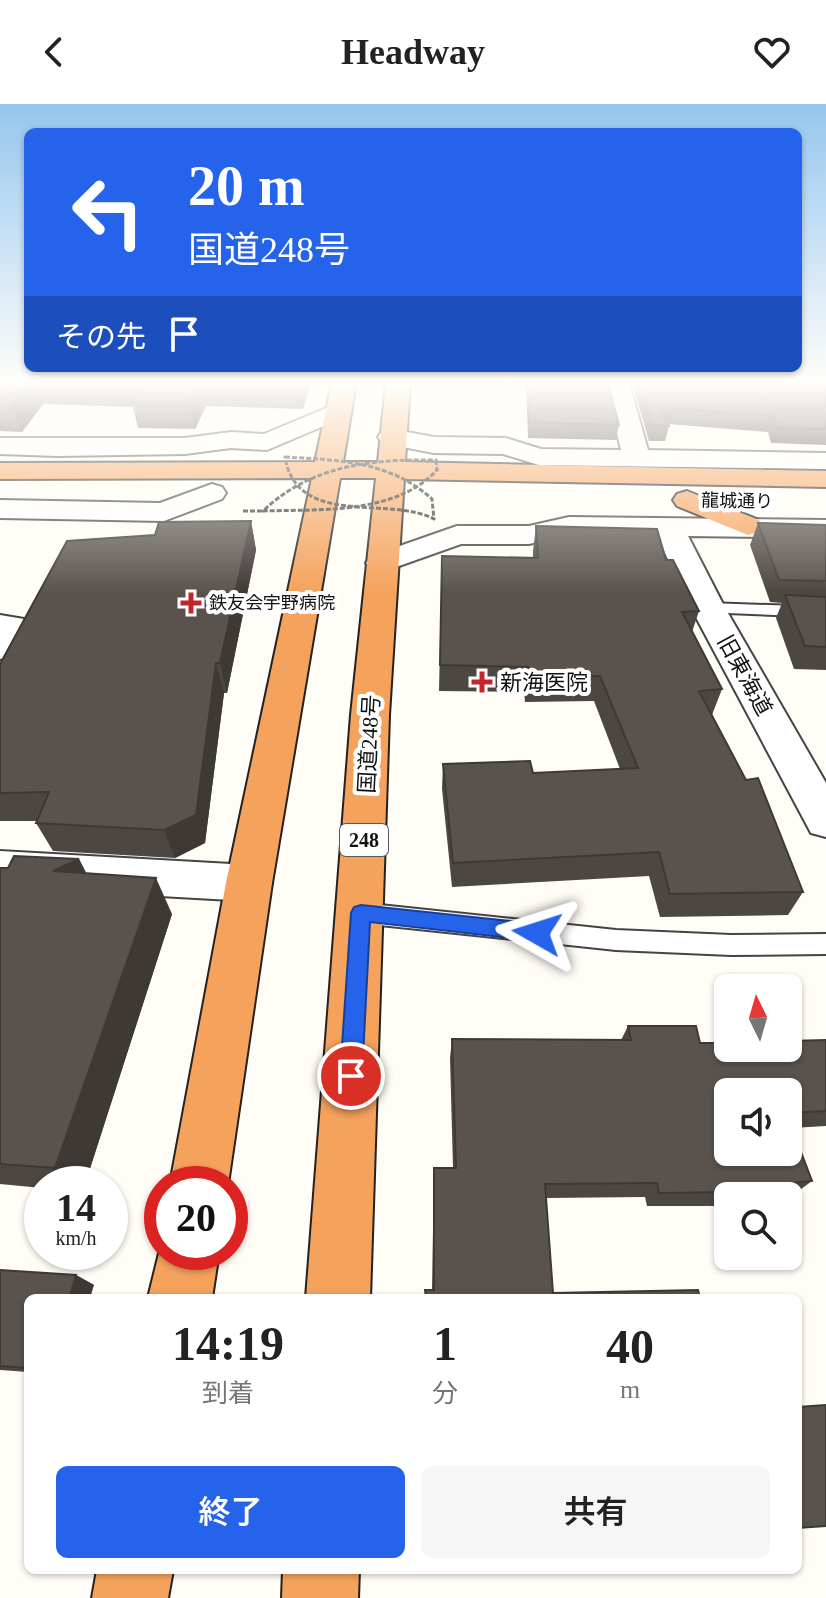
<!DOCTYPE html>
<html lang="ja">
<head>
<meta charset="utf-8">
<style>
	body { margin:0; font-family:"Times New Roman","Noto Sans JP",serif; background:#f6f6f6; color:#222; height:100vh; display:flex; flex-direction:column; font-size:30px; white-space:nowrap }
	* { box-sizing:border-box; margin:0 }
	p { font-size:26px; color:#767676 }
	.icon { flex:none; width:44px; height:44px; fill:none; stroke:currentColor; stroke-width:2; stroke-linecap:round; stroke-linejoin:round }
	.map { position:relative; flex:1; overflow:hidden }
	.details { position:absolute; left:24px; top:1190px; width:778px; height:280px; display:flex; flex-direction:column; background:#fff; border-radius:12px; box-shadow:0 2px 6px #0004 }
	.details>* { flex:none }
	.banner { position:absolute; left:24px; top:24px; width:778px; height:244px; border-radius:12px; box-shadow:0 2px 6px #0004; background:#2563eb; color:#fff; overflow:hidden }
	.needle { width:52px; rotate:355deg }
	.tools { position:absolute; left:714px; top:870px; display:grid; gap:16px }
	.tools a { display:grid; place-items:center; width:88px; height:88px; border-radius:12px; background:#fff; box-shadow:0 2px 6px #0004; font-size:40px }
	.speed { position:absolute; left:24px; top:1062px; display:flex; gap:16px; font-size:40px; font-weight:700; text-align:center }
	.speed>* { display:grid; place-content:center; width:104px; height:104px; border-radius:50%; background:#fff; box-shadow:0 2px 6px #0004; line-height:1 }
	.speed small { font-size:20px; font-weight:400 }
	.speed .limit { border:12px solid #d22; background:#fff; color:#111 }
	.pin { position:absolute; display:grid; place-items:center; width:68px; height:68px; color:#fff; margin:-34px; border:4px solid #fff; border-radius:50%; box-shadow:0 2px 8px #0007 }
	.me { position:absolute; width:88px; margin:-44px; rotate:276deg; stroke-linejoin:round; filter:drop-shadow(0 0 6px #0008) }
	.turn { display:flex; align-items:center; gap:28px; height:168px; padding:0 32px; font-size:36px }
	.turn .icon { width:104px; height:104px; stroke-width:2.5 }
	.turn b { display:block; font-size:56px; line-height:68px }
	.then { display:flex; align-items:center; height:76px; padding:0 32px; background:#0003; gap:16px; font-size:30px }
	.eta { display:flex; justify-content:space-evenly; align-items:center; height:136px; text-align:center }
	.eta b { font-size:48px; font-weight:600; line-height:56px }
	.action { display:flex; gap:16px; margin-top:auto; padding:16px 32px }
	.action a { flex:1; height:92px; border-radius:12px; background:#2563eb; color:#fff; font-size:32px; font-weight:600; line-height:92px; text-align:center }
	.action a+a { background:#f6f6f6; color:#222 }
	header { display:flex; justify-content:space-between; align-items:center; height:104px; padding:0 32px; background:#fff; font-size:36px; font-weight:600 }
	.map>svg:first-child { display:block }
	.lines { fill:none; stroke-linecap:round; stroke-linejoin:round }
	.lane-casing { stroke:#444; stroke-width:4 }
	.street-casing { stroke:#444; stroke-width:4 }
	.highway-casing { stroke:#222; stroke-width:4 }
	.path { stroke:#333; stroke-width:3; stroke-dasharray:5 2; stroke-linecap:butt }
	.lane { fill:#fff; fill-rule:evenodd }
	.street { fill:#fff; fill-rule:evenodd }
	.highway { fill:#f5a25d; fill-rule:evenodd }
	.path-bridge { stroke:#333; stroke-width:3; stroke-dasharray:5 2; stroke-linecap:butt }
	.wall { fill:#4d4742; fill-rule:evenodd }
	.shaded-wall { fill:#3f3936 }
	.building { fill:#5a524d; stroke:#3f3936; stroke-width:2 }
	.route { fill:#2563eb; stroke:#184099; stroke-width:2 }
	.poi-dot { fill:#c4262e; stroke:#fff; stroke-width:3 }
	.labels { text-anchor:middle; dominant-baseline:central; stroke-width:8; stroke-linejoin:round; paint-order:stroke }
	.far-street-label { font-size:18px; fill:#111; stroke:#fff }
	.far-poi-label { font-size:18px; fill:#111; stroke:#fff; text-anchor:start }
	.shield { fill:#fff; stroke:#585858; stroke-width:2 }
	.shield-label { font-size:20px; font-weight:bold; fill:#111 }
	.street-label { font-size:22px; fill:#111; stroke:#fff }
	.poi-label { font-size:22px; fill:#111; stroke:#fff; text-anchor:start }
</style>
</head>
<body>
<header><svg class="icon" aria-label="back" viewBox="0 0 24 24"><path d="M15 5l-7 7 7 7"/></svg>Headway<svg class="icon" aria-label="heart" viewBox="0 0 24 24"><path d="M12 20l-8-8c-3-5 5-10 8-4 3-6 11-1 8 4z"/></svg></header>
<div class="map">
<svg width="826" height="1494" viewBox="0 0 826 1494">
	<rect width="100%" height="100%" fill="#fffdf5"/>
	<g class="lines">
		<g class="lane-casing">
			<g id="lane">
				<path d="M708 499 826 503V513L702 508 700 504Z"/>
				<path d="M361 799 616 826 731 831 826 830V850L731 851 616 846 361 819 353 816 349 809 353 802Z"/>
			</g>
		</g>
		<g class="street-casing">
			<g id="street">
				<path d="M605 279H629L648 346 826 349V365L539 361 503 350 434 349 382 339 378 333 382 327 391 325 434 333 506 334 541 345 621 346Z"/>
				<path d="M336 300 345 303 349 308 345 313 267 346 231 344 185 350 57 352 0 350V334H185L231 328 264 330Z"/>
				<path d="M212 380 222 383 226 389 222 395 164 417 0 414V396L160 399Z"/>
				<path d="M569 413 826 416V434L688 432 725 504 826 679V733L811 729 691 504 657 432 569 431 529 440H461L382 468 371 466 366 459 371 452 457 422H529Z"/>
				<path d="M0 511 24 515 29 522 12 552 0 555Z"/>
				<path d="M0 747 249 761 265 766 272 779 265 792 249 797 0 783Z"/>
			</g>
		</g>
		<g class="highway-casing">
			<g id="highway">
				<path d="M332 279H356L343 358H378L386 279H410L405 358 826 367V383L404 375 389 611 370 1194H306L351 611 376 374H340L272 779 228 1080H170L226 779 312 374 0 375V359L315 358Z"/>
				<path d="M687 387 759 416 763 422 759 428 748 431 677 402 673 396 677 390Z"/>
				<path d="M162 1137V1148H219L212 1194H148Z"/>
				<path d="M97 1466H173L168 1494H92Z"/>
				<path d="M283 1466H359L358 1494H282Z"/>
			</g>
		</g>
		<path class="path" d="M243 407H263"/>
		<use href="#lane" class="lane"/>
		<use href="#street" class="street"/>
		<use href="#highway" class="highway"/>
		<g class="path-bridge">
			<path d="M285 353C339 356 390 357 432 395L434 415C390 391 297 425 285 353Z"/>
			<path d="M436 356 437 366C395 411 320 405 263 407 311 361 372 355 436 356Z"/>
		</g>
	</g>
	<g class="wall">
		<path d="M0 279H311L303 305 206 302 195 325 138 324 133 303 43 300 22 328 0 327Z"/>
		<path d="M526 279H608L619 321 616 336 528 334Z"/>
		<path d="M632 279H826V341L771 339 768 328 668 320 669 322 665 337H649Z"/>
		<path d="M251 417 256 446 227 589H224L205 739 175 754 53 747 36 719 37 717H0V560L155 431Z"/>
		<path d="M758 419 826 421V566L794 565 776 514 782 499 770 498 750 441Z"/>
		<path d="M536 422 666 456 699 507 692 528 722 585 712 611 803 788 788 811 660 813 649 772 452 783 442 685 443 660 533 669 620 665 594 597 525 598 524 588 439 587 442 452 533 454V447Z"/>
		<path d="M79 755 86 769 172 810 85 1080H42V1084L0 1080V764H8Z"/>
		<path d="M628 922 700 939 826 936V1022L792 1024 812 1077 793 1091 728 1092V1097L719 1098 714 1102H647L645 1093 546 1094 553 1189 700 1194H425V1186H432L434 1064H453L450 954 452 935 621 936ZM788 988V1048H728Z"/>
		<path d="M0 1166 76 1171 94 1181 28 1194V1268L0 1266Z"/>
	</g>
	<g class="shaded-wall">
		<path d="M31 279H36L43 300 22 328 12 302Z"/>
		<path d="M200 279H201L206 302 195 325 190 299Z"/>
		<path d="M300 279H311L303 305 300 280Z"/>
		<path d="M251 417 256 446 227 589 220 559Z"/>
		<path d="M216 559 224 589 205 739 175 754 164 726Z"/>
		<path d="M79 755 98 792 53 767Z"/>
		<path d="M156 774 172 810 85 1080H74L55 1064Z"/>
		<path d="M76 1171 94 1181 90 1194H69Z"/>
	</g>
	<g class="building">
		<path d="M0 279H31L12 302H0Z"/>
		<path d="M143 279H200L190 299H132Z"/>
		<path d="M528 279H608L619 321 529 318Z"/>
		<path d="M639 279H826V325L777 324 774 312 660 303 669 322 652 321Z"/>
		<path d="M251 417 220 559H216L196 711 164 726 36 719 49 688 0 689V560L67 437 155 431 159 418Z"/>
		<path d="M758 419 826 421V477L779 476Z"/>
		<path d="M536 422 657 425 666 456H673L699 507 682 508 722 585 699 587 746 676 758 674 803 788 670 790 659 748 453 759 443 660 530 657 533 669 638 664 600 572H529L528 563 440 561 442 452 538 454Z"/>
		<path d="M785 491 826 493V543L805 542Z"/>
		<path d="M14 752 79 755 53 767 156 774 55 1064 0 1060V764H8Z"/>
		<path d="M628 922H696L700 939H728V944H788V937L826 936V1007L788 1009V988H728V1048H788V1014L812 1077 728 1085 729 1088 659 1089 657 1079 545 1080 553 1189 698 1186 700 1194H426L425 1186H434V1064H456L452 935 631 936Z"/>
		<path d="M0 1166 76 1171 69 1194H28V1264L0 1262Z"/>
		<path d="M826 1301V1422L798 1424V1303Z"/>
	</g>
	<linearGradient id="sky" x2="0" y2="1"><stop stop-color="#95c6ee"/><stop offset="0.57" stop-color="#fffefa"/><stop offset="1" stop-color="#fffefa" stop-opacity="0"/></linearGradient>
	<rect width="826" height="489" fill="url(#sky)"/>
	<path class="route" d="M361 801 537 820 544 823 547 829 544 835 537 837 370 818 362 972 359 979 351 982 343 979 340 972 351 809 354 803Z"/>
	<g class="poi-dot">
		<path d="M187 487h8v8h8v8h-8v8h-8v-8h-8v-8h8z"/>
		<path d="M478 566h8v8h8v8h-8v8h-8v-8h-8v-8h8z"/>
	</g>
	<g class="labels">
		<g class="far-street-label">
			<text transform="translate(737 397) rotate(1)">龍城通り</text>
		</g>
		<g class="far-poi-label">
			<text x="209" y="499">鉄友会宇野病院</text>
		</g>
		<rect class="shield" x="340" y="720" width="48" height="32" rx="6"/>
		<g class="shield-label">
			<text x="364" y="736">248</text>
		</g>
		<g class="street-label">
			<text transform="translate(745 571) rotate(61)">旧東海道</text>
			<text transform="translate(369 640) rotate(-87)">国道248号</text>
		</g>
		<g class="poi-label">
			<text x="500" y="578">新海医院</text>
		</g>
	</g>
</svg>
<div class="tools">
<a><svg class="needle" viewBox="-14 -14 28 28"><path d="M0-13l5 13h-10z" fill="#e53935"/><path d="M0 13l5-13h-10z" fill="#767676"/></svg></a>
<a><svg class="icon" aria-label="sound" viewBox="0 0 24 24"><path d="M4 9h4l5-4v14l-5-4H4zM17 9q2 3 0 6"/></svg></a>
<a><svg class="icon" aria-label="search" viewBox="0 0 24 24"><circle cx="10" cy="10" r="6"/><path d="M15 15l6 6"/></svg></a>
</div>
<div class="speed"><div>14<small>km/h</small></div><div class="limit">20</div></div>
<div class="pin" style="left:351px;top:972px;background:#d93025"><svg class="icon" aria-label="arrive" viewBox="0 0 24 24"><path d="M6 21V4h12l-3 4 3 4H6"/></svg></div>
<svg class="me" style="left:537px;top:829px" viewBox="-20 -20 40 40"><path d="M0-17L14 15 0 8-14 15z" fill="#2563eb" stroke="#fff" stroke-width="4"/></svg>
<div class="banner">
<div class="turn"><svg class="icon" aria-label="left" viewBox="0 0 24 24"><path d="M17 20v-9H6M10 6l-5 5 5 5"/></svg><div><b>20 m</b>国道248号</div></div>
<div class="then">その先<svg class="icon" aria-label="arrive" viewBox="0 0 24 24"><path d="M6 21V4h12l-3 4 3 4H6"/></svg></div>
</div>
<section class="details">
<div class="eta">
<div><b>14:19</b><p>到着</p></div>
<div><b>1</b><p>分</p></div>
<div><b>40</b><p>m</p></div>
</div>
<div class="action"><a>終了</a><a>共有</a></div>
</section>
</div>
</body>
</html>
